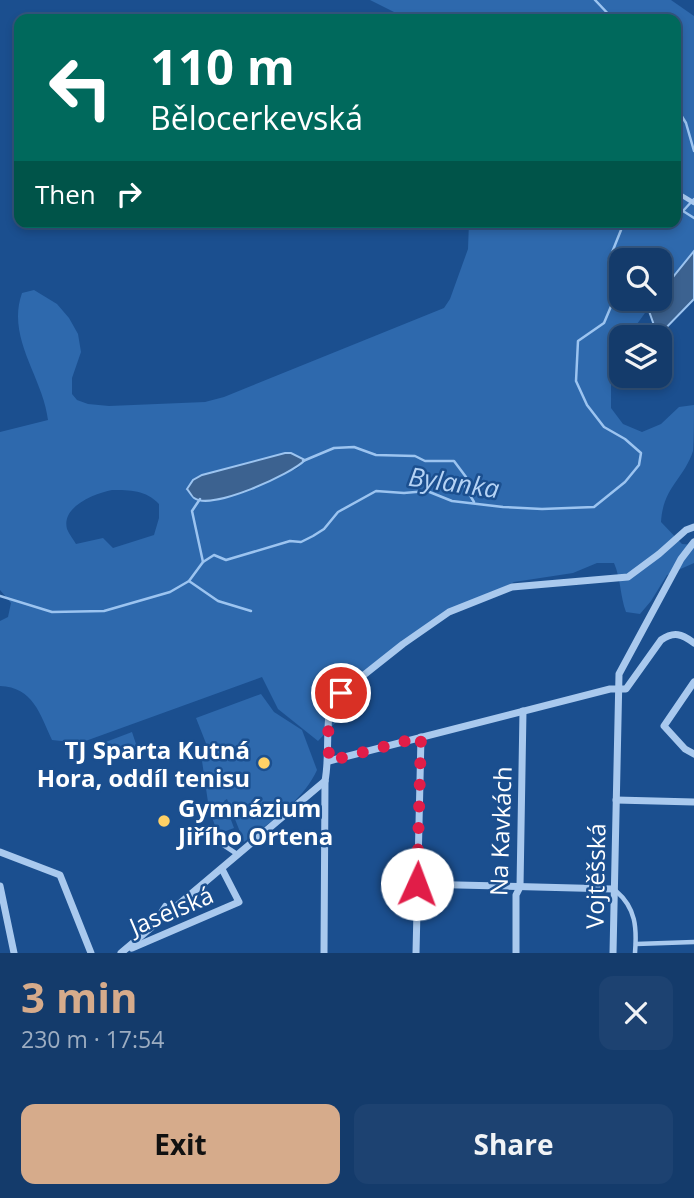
<!DOCTYPE html>
<html lang="en">
<head>
<meta charset="utf-8">
<style>
	body { margin:0; font-family:"Open Sans",sans-serif; background:#1d4271; color:#f1f3f6; height:100vh; display:flex; flex-direction:column; font-size:26px; white-space:nowrap }
	* { box-sizing:border-box; margin:0 }
	p { font-size:23px; color:#9dadc1 }
	.icon { flex:none; width:38px; height:38px; fill:none; stroke:currentColor; stroke-width:2; stroke-linecap:round; stroke-linejoin:round }
	.map { position:relative; height:953px; overflow:hidden }
	.side { display:flex; flex-direction:column; background:#143b6b; flex:1 }
	.side>* { flex:none }
	.guide { position:absolute; left:14px; top:14px; width:667px; height:214px; border-radius:14px; box-shadow:0 4px 10px #0003,0 0 0 2px #33557e; background:#00695c; color:#fff; overflow:hidden }
	.buttons { position:absolute; left:609px; top:248px; display:grid; gap:14px }
	.buttons a { display:grid; place-items:center; width:63px; height:63px; border-radius:14px; background:#143b6b; box-shadow:0 4px 10px #0003,0 0 0 2px #33557e; font-size:35px }
	.pin { position:absolute; display:grid; place-items:center; width:60px; height:60px; color:#fff; margin:-30px; border:4px solid #fff; border-radius:50%; box-shadow:0 2px 7px #0007 }
	.me { position:absolute; width:77px; margin:-38px; rotate:2deg; stroke-linejoin:round; filter:drop-shadow(0 0 5px #0008) }
	.turn { display:flex; align-items:center; gap:24px; height:147px; padding:0 21px; font-size:32px }
	.turn .icon { width:91px; height:91px; stroke-width:2.5 }
	.turn b { display:block; font-size:49px; line-height:60px }
	.then { display:flex; align-items:center; height:66px; padding:0 21px; background:#0003; gap:14px; font-size:26px }
	.round { display:grid; place-items:center; flex:none; width:74px; height:74px; border-radius:14px; background:#1d4271 }
	.head { display:flex; align-items:center; justify-content:space-between; height:119px; padding:0 21px }
	h1 { font-size:42px; font-weight:700; line-height:52px; color:#d6ab8b }
	.action { display:flex; gap:14px; margin-top:auto; padding:14px 21px }
	.action a { flex:1; height:80px; border-radius:14px; background:#d6ab8b; color:#111; font-size:28px; font-weight:700; line-height:80px; text-align:center }
	.action a+a { background:#1d4271; color:#f1f3f6 }
	.map>svg:first-child { display:block }
	.green { fill:#2e69ad; fill-rule:evenodd }
	.water { fill:#3c6290; stroke:#9cc4f0; stroke-width:2 }
	.lines { fill:none; stroke-linecap:round; stroke-linejoin:round }
	.stream { stroke:#9cc4f0; stroke-width:2.5 }
	.lane { stroke:#a9c9ee; stroke-width:4.5 }
	.street { stroke:#a9c9ee; stroke-width:7 }
	.route { stroke:#e11d48; stroke-width:12; stroke-dasharray:0 21.6 }
	.poi-dot { fill:#ffd166; stroke:#1b4f8f; stroke-width:2.5 }
	.labels { text-anchor:middle; dominant-baseline:central; stroke-width:5; stroke-linejoin:round; paint-order:stroke }
	.poi-label { font-size:24px; font-weight:bold; fill:#fff; stroke:#1b4f8f; text-anchor:end }
	.street-label { font-size:24px; fill:#fff; stroke:#1b4f8f }
	.water-label { font-size:26px; font-style:italic; fill:#b5d3f5; stroke:#1b4f8f }
</style>
</head>
<body>
<div class="map">
<svg width="694" height="953" viewBox="0 0 694 953">
	<rect width="100%" height="100%" fill="#1b4f8f"/>
	<g class="green">
		<path d="M370 0H671L694 16V251L660 293V261H621V299H655L627 338H621L611 384V408L623 424 642 432 661 424 679 407 694 405C694 419 694 438 693 451 684 479 663 487 661 522L682 544 694 545V563L667 575 651 601 640 614 626 612C620 596 621 579 614 563H597L573 573 514 582 414 633 338 690 341 717 318 741 278 709 262 677 80 743 52 740C40 714 33 687 0 686V621L8 617 11 603 0 590V432L48 420C43 377 6 338 22 293L34 290 57 304 69 318 78 334 81 352 72 378V394L77 400 88 404 109 406 205 402 224 397 444 308 450 299 468 249 469 222H676V150L679 138 676 131V19H408ZM285 453H291L305 460 298 468 230 497 201 475ZM112 490C130 490 146 490 159 504V518L154 535 113 548 103 538 76 544C73 539 69 534 67 529 61 506 96 493 112 490Z"/>
		<path d="M261 694 274 712 302 730 317 770C303 801 270 822 244 842L227 799 224 801 234 828 218 834 209 809 202 761 211 756 196 718Z"/>
		<path d="M132 732 138 750 109 761 103 743Z"/>
	</g>
	<g class="water">
		<path d="M694 251V299L660 334 656 331 649 311 655 299H660V293Z"/>
		<path d="M285 453H291L305 460C292 474 211 511 194 498 193 498 188 490 187 489L193 480 202 475Z"/>
	</g>
	<g class="lines">
		<g class="stream">
			<path d="M595 0 613 19"/>
			<path d="M676 107 686 123 694 151"/>
			<path d="M676 208 683 211 694 199"/>
			<path d="M683 211 694 218"/>
			<path d="M303 461 334 448 354 447 376 455 415 456 425 461H454L466 477 465 487 474 502"/>
			<path d="M200 499 192 511 203 562"/>
			<path d="M189 581 218 601 251 611"/>
			<path d="M0 596 52 612 104 611 170 592 189 581 203 562 214 555 226 560 290 541 301 542 313 536 324 529 338 512 376 491 404 493 427 491 452 501 503 507 542 509 594 507 625 482 639 465 641 453 625 439 604 427 587 405 576 381 578 341 604 323 612 304 609 260 621 230V222"/>
		</g>
		<g class="lane">
			<path d="M676 192 694 203"/>
			<path d="M211 837 237 854"/>
			<path d="M616 891C636 908 637 928 635 953"/>
			<path d="M165 916 161 911 165 905"/>
			<path d="M636 944 694 942"/>
		</g>
		<g class="street">
			<path d="M694 682 664 726 685 749 694 754"/>
			<path d="M329 761 610 689H626L661 640C674 631 682 634 694 643"/>
			<path d="M616 800 694 802"/>
			<path d="M0 852 60 875 91 953"/>
			<path d="M417 884 613 889"/>
			<path d="M0 886 14 953"/>
			<path d="M132 948 239 902 222 869"/>
			<path d="M121 953 325 781"/>
			<path d="M324 953 325 781C330 754 325 728 331 701L403 644 449 612 512 587 628 577 659 554 686 530 694 527"/>
			<path d="M416 953 421 737"/>
			<path d="M516 953V895L520 887 523 711"/>
			<path d="M613 953 619 674 681 559 694 542"/>
		</g>
	</g>
	<g class="lines">
		<path class="route" d="M341 693 331 701 328 718 329 761 421 737 417 884"/>
	</g>
	<g class="poi-dot">
		<circle cx="264" cy="763" r="7"/>
		<circle cx="164" cy="821" r="7"/>
	</g>
	<g class="labels">
		<g class="poi-label">
			<text x="250" y="749">TJ Sparta Kutná<tspan x="250" dy="28">Hora, oddíl tenisu</tspan></text>
			<text x="178" y="807" text-anchor="start">Gymnázium<tspan x="178" dy="28">Jiřího Ortena</tspan></text>
		</g>
		<g class="street-label">
			<text transform="translate(500 831) rotate(-88)">Na Kavkách</text>
			<text transform="translate(595 876) rotate(-89)">Vojtěšská</text>
			<text transform="translate(171 910) rotate(-23)">Jaselská</text>
		</g>
		<g class="water-label">
			<text transform="translate(454 482) rotate(8)">Bylanka</text>
		</g>
	</g>
</svg>
<div class="buttons">
<a><svg class="icon" aria-label="search" viewBox="0 0 24 24"><circle cx="10" cy="10" r="6"/><path d="M15 15l6 6"/></svg></a>
<a><svg class="icon" aria-label="layers" viewBox="0 0 24 24"><path d="M12 4l9 5-9 5-9-5zM3 14l9 5 9-5"/></svg></a>
</div>
<div class="pin" style="left:341px;top:693px;background:#d93025"><svg class="icon" aria-label="arrive" viewBox="0 0 24 24"><path d="M6 21V4h12l-3 4 3 4H6"/></svg></div>
<svg class="me" style="left:417px;top:884px" viewBox="-20 -20 40 40"><circle r="19" fill="#fff"/><path d="M0-13L10 11 0 6-10 11z" fill="#e11d48"/></svg>
<div class="guide">
<div class="turn"><svg class="icon" aria-label="left" viewBox="0 0 24 24"><path d="M17 20v-9H6M10 6l-5 5 5 5"/></svg><div><b>110 m</b>Bělocerkevská</div></div>
<div class="then">Then<svg class="icon" aria-label="right" viewBox="0 0 24 24"><path d="M7 20v-9h11M14 6l5 5-5 5"/></svg></div>
</div>
</div>
<section class="side">
<div class="head"><div><h1>3 min</h1><p>230 m · 17:54</p></div><a class="round"><svg class="icon" aria-label="close" viewBox="0 0 24 24"><path d="M6 6l12 12M18 6L6 18"/></svg></a></div>
<div class="action"><a>Exit</a><a>Share</a></div>
</section>
</body>
</html>
